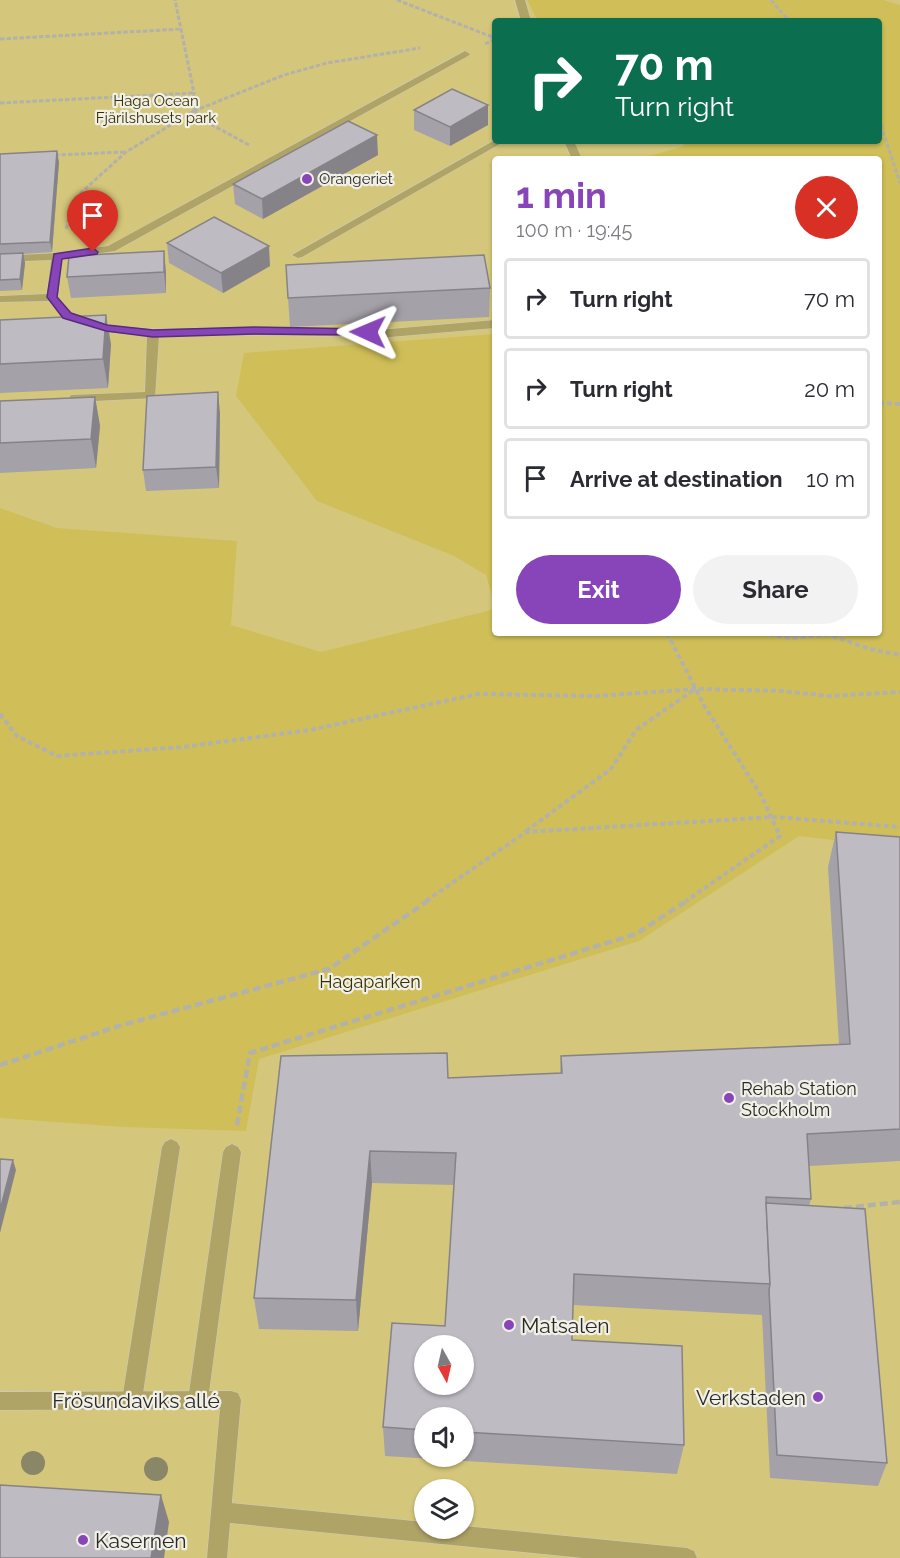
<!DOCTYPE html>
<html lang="en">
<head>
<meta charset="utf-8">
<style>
	body { margin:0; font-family:Raleway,sans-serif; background:#f2f2f3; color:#2b2b33; height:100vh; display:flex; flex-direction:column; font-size:22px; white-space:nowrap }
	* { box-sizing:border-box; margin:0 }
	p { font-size:20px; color:#7c7c81 }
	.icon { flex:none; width:33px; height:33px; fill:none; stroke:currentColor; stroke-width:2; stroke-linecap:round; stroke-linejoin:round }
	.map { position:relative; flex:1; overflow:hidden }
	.details { position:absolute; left:492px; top:156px; width:390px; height:480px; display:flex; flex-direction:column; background:#fff; border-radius:6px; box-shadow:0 2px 4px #0004 }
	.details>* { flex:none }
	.top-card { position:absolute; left:492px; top:18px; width:390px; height:126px; border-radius:6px; box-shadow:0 2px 4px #0004; background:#0b6e4f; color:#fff; overflow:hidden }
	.needle { width:39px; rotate:172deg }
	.fabs { position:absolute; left:414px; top:1335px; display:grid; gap:12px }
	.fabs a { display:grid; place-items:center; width:60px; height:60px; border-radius:50%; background:#fff; box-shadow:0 2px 4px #0004; font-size:30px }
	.pin { position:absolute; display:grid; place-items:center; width:51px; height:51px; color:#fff; margin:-62px -26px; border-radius:50% 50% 50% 0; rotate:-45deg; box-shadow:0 0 6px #0007 }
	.pin .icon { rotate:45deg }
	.me { position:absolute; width:66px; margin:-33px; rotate:271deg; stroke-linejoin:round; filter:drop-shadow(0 0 4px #0008) }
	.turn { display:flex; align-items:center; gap:21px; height:126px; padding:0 24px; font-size:27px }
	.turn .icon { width:78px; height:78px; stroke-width:2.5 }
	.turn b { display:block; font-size:42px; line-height:51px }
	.round { display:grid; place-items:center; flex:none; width:63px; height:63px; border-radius:32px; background:#f2f2f3 }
	.head { display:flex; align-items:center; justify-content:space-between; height:102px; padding:0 24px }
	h1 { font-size:36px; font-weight:700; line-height:45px; color:#8745b9 }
	.cta { display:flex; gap:12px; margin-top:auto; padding:12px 24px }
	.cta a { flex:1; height:69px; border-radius:36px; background:#8745b9; color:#fff; font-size:24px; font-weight:700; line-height:69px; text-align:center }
	.cta a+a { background:#f2f2f3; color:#2b2b33 }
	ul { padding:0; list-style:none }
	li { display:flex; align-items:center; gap:18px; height:81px; margin:0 12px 9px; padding:0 12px; border:3px solid #e1e1e2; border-radius:6px }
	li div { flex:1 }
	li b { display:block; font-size:22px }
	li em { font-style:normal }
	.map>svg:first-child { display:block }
	.green { fill:#d4c77b; fill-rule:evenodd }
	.forest { fill:#d0bf58 }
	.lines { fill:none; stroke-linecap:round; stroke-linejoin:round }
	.service-casing { stroke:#cdccc4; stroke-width:1 }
	.minor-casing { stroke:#cdccc4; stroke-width:1 }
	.path-far2 { stroke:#b2b1aa; stroke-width:3; stroke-dasharray:4.5 2; stroke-linecap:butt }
	.path-far1 { stroke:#b2b1aa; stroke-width:4; stroke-dasharray:5 3; stroke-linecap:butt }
	.path { stroke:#b2b1aa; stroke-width:4.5; stroke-dasharray:8 4; stroke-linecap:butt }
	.service { fill:#afa466; fill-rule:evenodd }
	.minor { fill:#afa466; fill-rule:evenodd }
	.tree { fill:#8a8668 }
	.wall { fill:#a4a1a8; fill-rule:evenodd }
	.shaded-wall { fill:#868388 }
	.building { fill:#bfbbc3; stroke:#868388; stroke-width:1.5; fill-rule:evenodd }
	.route { fill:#8745b9; stroke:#582d78; stroke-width:1.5 }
	.poi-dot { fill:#8745b9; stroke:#f1f0e7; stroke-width:2 }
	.labels { text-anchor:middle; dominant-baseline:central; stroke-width:4.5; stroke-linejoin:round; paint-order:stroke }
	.far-park-label { font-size:15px; fill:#362f01; stroke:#f1f0e7 }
	.far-poi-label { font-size:15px; fill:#2a2926; stroke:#f1f0e7; text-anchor:start }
	.park-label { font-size:18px; fill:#362f01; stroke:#f1f0e7 }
	.poi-label { font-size:18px; fill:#2a2926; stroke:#f1f0e7; text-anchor:start }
	.near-poi-label { font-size:21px; fill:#2a2926; stroke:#f1f0e7; text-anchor:start }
	.near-street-label { font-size:21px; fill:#2a2926; stroke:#f1f0e7 }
</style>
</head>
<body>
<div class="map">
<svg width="900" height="1558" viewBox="0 0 900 1558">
	<rect width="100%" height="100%" fill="#f1f0e7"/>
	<path class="green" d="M0 0H900V1558H0ZM495 21H879V141H495ZM495 159H879V633H495ZM424 1346H464V1384H424ZM424 1418H464V1456H424ZM424 1490H464V1528H424Z"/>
	<g class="forest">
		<path d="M527 0H883L900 5V848L799 836 639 941 259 1059 246 1131 124 1127 0 1118V508L57 528 237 541 231 625 321 652 495 609V633H879V159H638L685 146 678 141H879V21H538Z"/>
		<path d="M495 334V606L486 575 454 556 317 501 236 396 244 353Z"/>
	</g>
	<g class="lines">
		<g class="service-casing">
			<g id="service">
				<path d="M515 0H525L531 21H521Z"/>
				<path d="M465 51 470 54 468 56 115 251 62 259 58 297 71 314 107 325 153 329 254 327 390 329 495 320V328L390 337 254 335 159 336 155 398 75 402 71 401 69 398 71 395 145 392 147 336 106 332 63 318 49 301 0 302V296L47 294 51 260 0 262V256L57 253 108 246Z"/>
				<path d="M495 140 505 141 302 257 298 258 292 255Z"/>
				<path d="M564 141H574L582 159H572Z"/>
				<path d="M171 1139 177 1142 180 1147 142 1400 139 1407 132 1409 125 1407 122 1400 162 1147 165 1142Z"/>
				<path d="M232 1144 238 1147 241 1152 208 1400 205 1407 198 1409 191 1407 188 1400 223 1152 226 1147Z"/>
				<path d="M221 1502 424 1522V1528H464V1526L687 1548 694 1551 697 1558H583L230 1523 227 1558H207L211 1512 214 1505Z"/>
			</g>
		</g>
		<g class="minor-casing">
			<path id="minor" d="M231 1391 238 1393 241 1400 231 1512 228 1519 221 1522 214 1519 211 1512 220 1409 0 1410V1392Z"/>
		</g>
		<g class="path-far2">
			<path d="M397 0 495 38"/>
			<path d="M771 0 789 21"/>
			<path d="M0 39 182 29"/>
			<path d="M485 44 495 39"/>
			<path d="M0 103 194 93"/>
			<path d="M879 119 900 183"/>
			<path d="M249 145 203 120 194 111 284 75 327 63 420 48"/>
			<path d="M55 155 125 152"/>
			<path d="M66 229 74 199 126 152 194 111V93L175 0"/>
		</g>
		<g class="path-far1">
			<path d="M879 403 900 404"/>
			<path d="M667 633 705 707 761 795 780 836 686 901"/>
			<path d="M761 633 791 638 829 635 870 649 900 655"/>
			<path d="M0 714 17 736 57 756 183 747 310 730 478 694 597 696 696 689 782 691 829 696 900 692"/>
			<path d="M526 831 611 769 636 730 695 689"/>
			<path d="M426 901 526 832 774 817 900 827"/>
		</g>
		<g class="path">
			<path d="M0 1065 122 1025 329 969 429 900"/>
			<path d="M237 1125 250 1053 636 934 688 900"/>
			<path d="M844 1208 900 1202"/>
		</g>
		<use href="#service" class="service"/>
		<use href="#minor" class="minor"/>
	</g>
	<g class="tree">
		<circle cx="33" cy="1463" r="12"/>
		<circle cx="156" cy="1469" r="12"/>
	</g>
	<g class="wall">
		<path d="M414 110 488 125 450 146 414 130Z"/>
		<path d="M0 154 59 162 52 252 23 254 25 263 22 290 0 291Z"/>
		<path d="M378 155 263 219 235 204 233 184Z"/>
		<path d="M167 243 270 266 223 293 169 263Z"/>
		<path d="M166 272V293L71 298 67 277Z"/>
		<path d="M490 288 489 317 290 327 288 298Z"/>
		<path d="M0 320 111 344 108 388 0 393Z"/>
		<path d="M95 397 100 426 96 468 0 473V401Z"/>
		<path d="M220 413 219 488 146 491 143 470Z"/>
		<path d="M836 832 900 837V1161L809 1166 811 1199 809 1206 887 1463 878 1486 770 1478 762 1315 573 1305 572 1340 684 1445 677 1474 385 1456 383 1427 445 1326 454 1185 372 1183 358 1331 259 1329 254 1298 281 1056 448 1078 560 1073 561 1056 839 1044 828 867ZM424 1418H464V1456H424Z"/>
	</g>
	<g class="shaded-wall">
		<path d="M488 105V125L450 146V127Z"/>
		<path d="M377 135 378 155 263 219 262 199Z"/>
		<path d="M57 151 59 162 52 252 50 242Z"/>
		<path d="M269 246 270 266 223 293 221 273Z"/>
		<path d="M164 251 166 272V293L164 272Z"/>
		<path d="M23 253 25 263 22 290 20 279Z"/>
		<path d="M106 315 111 344 108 388 103 359Z"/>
		<path d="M218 392 220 413 219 488 216 467Z"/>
		<path d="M95 397 100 426 96 468 91 439Z"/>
		<path d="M370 1151 372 1183 358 1331 356 1300Z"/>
		<path d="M13 1160 16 1170 0 1233V1210Z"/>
		<path d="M161 1495 169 1522 164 1558H151Z"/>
	</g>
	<g class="building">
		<path d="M452 89 488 105 450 127 414 110Z"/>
		<path d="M348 121 377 135 262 199 233 184Z"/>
		<path d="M57 151 50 242 0 244V154Z"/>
		<path d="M214 217 269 246 221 273 167 243Z"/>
		<path d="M164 251V272L67 277 69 256Z"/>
		<path d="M23 253 20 279 0 280V254Z"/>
		<path d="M484 255 490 288 288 298 286 265Z"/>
		<path d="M106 315 103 359 0 364V320Z"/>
		<path d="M218 392 216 467 143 470 147 396Z"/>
		<path d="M95 397 91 439 0 443V401Z"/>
		<path d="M836 832 900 837V1129L807 1134 811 1199 766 1197 770 1284 574 1274 572 1340 682 1346 684 1445 464 1432V1418H424V1430L383 1427 392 1323 445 1326 456 1153 370 1151 356 1300 254 1298 281 1056 447 1053 448 1078 562 1073 561 1056 850 1044ZM424 1346H464V1384H424Z"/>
		<path d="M0 1159 13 1160 0 1210Z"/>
		<path d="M766 1203 865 1209 887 1463 777 1455 769 1290 770 1284Z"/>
		<path d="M0 1485 161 1495 151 1558H0Z"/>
	</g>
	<path class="route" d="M93 248 98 252 97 254 62 259 57 297 71 313 107 325 153 330 254 327 368 329 373 332 368 335 254 334 153 337 106 331 63 318 47 297 54 254Z"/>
	<g class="poi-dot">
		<circle cx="307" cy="179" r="6"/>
		<circle cx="729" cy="1098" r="6"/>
		<circle cx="509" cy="1325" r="6"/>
		<circle cx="818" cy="1397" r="6"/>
		<circle cx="83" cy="1540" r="6"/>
	</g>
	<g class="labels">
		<g class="far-park-label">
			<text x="156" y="101">Haga Ocean<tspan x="156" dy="17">Fjärilshusets park</tspan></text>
		</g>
		<g class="far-poi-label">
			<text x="319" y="179">Orangeriet</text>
		</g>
		<g class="park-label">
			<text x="370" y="981">Hagaparken</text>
		</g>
		<g class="poi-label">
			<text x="741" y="1088">Rehab Station<tspan x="741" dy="21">Stockholm</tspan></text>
		</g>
		<g class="near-poi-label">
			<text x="521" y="1325">Matsalen</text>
			<text x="806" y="1397" text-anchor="end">Verkstaden</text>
			<text x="95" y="1540">Kasernen</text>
		</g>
		<g class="near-street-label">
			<text x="136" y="1400">Frösundaviks allé</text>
		</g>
	</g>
</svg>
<div class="fabs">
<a><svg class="needle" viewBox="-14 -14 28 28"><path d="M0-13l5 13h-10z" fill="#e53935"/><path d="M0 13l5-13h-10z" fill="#7c7c81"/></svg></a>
<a><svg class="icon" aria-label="sound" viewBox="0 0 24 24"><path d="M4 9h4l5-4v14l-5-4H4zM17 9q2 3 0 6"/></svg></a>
<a><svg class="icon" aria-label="layers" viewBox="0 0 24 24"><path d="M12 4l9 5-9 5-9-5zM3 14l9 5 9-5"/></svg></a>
</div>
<div class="pin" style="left:93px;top:252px;background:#d93025"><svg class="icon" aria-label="arrive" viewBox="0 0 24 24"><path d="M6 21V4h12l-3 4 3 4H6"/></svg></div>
<svg class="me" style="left:368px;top:332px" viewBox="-20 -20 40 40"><path d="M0-17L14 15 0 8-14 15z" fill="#8745b9" stroke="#fff" stroke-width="4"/></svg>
<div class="top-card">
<div class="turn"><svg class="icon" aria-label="right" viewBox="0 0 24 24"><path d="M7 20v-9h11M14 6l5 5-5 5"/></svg><div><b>70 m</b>Turn right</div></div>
</div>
<section class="details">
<div class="head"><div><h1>1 min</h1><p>100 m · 19:45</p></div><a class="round" style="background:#d93025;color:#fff"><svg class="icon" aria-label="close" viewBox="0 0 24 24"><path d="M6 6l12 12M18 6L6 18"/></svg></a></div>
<ul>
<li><svg class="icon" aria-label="right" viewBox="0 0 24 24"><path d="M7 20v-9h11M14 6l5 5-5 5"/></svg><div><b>Turn right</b></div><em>70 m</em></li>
<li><svg class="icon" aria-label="right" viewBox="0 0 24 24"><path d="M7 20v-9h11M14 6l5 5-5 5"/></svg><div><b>Turn right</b></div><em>20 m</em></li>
<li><svg class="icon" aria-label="arrive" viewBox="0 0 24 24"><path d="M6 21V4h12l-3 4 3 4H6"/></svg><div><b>Arrive at destination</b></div><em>10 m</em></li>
</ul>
<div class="cta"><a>Exit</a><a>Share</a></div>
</section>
</div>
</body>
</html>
